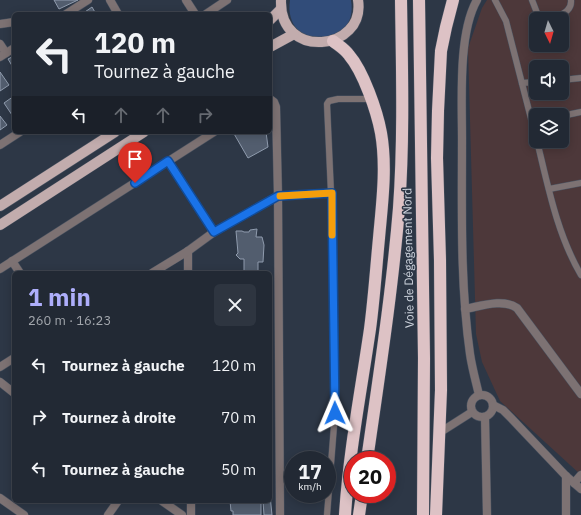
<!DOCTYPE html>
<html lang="fr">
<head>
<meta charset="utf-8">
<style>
	body { margin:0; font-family:"IBM Plex Sans",sans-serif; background:#2e3540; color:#f1f3f6; height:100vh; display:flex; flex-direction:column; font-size:15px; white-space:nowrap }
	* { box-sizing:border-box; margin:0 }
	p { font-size:13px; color:#a2a6ac }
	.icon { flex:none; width:22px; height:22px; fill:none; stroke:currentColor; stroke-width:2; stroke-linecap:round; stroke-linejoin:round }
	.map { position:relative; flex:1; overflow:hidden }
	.details { position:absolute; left:12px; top:271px; width:260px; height:232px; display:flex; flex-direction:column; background:#222934; border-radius:6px; box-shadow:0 2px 10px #0003,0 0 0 1px #3f454f }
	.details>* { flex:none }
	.banner { position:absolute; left:12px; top:12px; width:260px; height:122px; border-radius:6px; box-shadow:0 2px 10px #0003,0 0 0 1px #3f454f; background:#222934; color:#f1f3f6; overflow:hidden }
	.needle { width:26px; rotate:175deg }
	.controls { position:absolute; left:529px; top:12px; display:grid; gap:8px }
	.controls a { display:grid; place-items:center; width:40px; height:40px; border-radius:6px; background:#222934; box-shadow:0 2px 10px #0003,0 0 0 1px #3f454f; font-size:20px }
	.speed { position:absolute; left:284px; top:451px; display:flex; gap:8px; font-size:20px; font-weight:700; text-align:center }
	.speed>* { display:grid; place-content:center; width:52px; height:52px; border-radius:50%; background:#222934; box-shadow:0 2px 10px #0003,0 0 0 1px #3f454f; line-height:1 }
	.speed small { font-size:10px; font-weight:400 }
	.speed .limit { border:6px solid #d22; background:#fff; color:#111 }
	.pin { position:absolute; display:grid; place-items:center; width:34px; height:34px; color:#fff; margin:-41px -17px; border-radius:50% 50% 50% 0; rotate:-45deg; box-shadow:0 0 4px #0007 }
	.pin .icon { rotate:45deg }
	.me { position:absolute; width:44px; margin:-22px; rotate:359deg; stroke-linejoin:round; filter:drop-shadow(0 0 3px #0008) }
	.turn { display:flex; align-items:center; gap:14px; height:84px; padding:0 16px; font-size:18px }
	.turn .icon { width:52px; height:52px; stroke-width:2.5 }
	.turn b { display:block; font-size:28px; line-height:34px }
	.lanes { display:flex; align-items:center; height:38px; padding:0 16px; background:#0003; justify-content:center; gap:20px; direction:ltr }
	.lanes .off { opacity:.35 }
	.round { display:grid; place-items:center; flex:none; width:42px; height:42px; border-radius:6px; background:#2e3540 }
	.overview { display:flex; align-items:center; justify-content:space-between; height:68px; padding:0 16px }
	h1 { font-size:24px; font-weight:700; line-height:30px; color:#aeaefb }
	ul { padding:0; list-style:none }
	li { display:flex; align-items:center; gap:12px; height:52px; padding:0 16px }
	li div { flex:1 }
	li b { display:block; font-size:15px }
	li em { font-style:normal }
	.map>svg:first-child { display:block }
	.commercial { fill:#4d383a; fill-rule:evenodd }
	.green { fill:#314c79 }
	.building { fill:#525d6e; stroke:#909cae }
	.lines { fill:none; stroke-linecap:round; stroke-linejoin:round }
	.lane-casing { stroke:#4a5361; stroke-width:7 }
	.street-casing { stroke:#4a5361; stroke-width:9 }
	.primary-casing { stroke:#4a5361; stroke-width:11 }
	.highway-casing { stroke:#4a5361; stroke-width:13 }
	.lane { stroke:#7d7273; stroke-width:6 }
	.street { stroke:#7d7273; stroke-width:8 }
	.primary { stroke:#c2acad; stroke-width:10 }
	.highway { stroke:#ddc2c5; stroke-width:12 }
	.route-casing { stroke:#114b97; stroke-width:10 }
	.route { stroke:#1a73e8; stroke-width:7 }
	.slow { stroke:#f59e0b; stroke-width:7 }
	.labels { text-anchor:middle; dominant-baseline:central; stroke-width:3; stroke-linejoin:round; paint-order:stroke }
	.street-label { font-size:12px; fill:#ced4de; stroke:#2d3746 }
</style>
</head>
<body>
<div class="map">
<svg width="581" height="515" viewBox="0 0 581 515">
	<rect width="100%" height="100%" fill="#2d3746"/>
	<path class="commercial" d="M487 0H581V475L500 401 482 362 476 334 468 48 482 8ZM536 19H562V45H536ZM536 67H562V93H536ZM536 115H562V141H536Z"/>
	<path class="green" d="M290 0H351C360 50 282 53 290 0Z"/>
	<g class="building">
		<path d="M54 0H78L59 9Z"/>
		<path d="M92 7 96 14H82Z"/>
		<path d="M14 56V69L8 59Z"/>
		<path d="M0 72 9 85 0 91Z"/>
		<path d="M14 96V118L4 103Z"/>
		<path d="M0 116 7 125 0 130Z"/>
		<path d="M233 132H266L268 147 248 158Z"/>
		<path d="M257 229 256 237H262L264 245 263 262H258V271H244V259H240L236 255 238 253 236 231H242L244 232H249L250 230Z"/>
		<path d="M270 495 272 515H264L263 501H270Z"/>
		<path d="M230 501H261V515H233V511H231Z"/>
	</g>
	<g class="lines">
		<g class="lane-casing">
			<g id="lane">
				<path d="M495 0 506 21 536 138"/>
				<path d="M532 0 539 18 541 19"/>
				<path d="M554 19C562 14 572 11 571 0"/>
				<path d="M562 80 581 78"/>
				<path d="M522 83 536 82"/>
				<path d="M562 116 581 112"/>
				<path d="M537 141C548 186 557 234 581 275"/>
				<path d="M549 189 581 183"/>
				<path d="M278 196 331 193"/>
				<path d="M327 515 335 413 331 193 327 104 329 101 338 99H371"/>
			</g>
		</g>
		<g class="street-casing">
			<g id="street">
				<path d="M110 0 118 14"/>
				<path d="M186 0 195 14"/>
				<path d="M477 0C458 33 462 100 462 138 462 210 460 283 470 354 472 368 476 382 479 395"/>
				<path d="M66 14 88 0"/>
				<path d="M206 14 227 0"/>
				<path d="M0 24 14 22"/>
				<path d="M0 44 6 53"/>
				<path d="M0 57 14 48"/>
				<path d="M270 99 274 102 276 107 278 196 280 515"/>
				<path d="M0 145 20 132"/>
				<path d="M168 161 214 232"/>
				<path d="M188 251V273"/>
				<path d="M12 261 20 273"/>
				<path d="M0 269 214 132"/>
				<path d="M152 273 188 251 214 232 278 196"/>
				<path d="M465 309C481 306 503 298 517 308L581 394"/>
				<path d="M0 367 14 358"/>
				<path d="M0 382 14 393"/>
				<circle cx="482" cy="406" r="11"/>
				<path d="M493 405 503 410 511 418 566 476 581 489"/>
				<path d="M485 417 487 515"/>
				<path d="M439 433 472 412"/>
				<path d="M566 476V515"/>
				<path d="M574 483 581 475"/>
				<path d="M0 498 24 515"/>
				<path d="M162 501 182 515"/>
				<path d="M191 501V515"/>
				<path d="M108 515 118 501"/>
			</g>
		</g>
		<g class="primary-casing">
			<g id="primary">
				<path d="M281 0C279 61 366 51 358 0"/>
				<path d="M270 20 281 9"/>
				<path d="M270 47 294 34"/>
				<path d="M0 206 115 132"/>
				<path d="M0 225 144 132"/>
			</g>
		</g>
		<g class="highway-casing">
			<g id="highway">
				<path d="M419 0 424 358 423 515"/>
				<path d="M333 41C338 45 345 49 349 55 363 71 377 111 381 133 387 167 382 204 379 238 376 269 374 299 370 329 361 391 349 452 345 515"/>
				<path d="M367 460C379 376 392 293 399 208 404 139 402 69 401 0"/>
				<path d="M359 515 362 494"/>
				<path d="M436 515 441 390 440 260 437 158 438 111 441 51 446 27 453 0"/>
			</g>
		</g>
		<use href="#lane" class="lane"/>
		<use href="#street" class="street"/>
		<use href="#primary" class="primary"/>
		<use href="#highway" class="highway"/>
	</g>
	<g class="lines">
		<g class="route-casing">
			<path id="route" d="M135 183 168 161 214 232 278 196 332 193 335 413"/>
		</g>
		<use href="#route" class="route"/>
		<path class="slow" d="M280 196 332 193V235"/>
	</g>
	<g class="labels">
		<g class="street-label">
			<text transform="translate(408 258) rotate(-91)">Voie de Dégagement Nord</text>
		</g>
	</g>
</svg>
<div class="controls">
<a><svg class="needle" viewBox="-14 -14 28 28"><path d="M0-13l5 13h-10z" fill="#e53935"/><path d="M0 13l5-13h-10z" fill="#a2a6ac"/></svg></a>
<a><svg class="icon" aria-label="sound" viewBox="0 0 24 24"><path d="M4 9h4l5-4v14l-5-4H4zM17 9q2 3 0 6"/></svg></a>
<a><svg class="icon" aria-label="layers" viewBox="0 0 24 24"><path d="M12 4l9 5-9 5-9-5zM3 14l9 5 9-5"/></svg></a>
</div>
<div class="speed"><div>17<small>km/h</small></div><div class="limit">20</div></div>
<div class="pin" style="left:135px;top:183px;background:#d93025"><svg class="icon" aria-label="arrive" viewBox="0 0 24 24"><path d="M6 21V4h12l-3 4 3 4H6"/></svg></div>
<svg class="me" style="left:335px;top:413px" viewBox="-20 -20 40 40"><path d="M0-17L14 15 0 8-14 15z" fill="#1a73e8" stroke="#fff" stroke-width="4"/></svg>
<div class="banner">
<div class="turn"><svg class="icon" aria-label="left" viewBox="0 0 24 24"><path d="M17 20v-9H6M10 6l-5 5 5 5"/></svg><div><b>120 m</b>Tournez à gauche</div></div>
<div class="lanes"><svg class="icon" aria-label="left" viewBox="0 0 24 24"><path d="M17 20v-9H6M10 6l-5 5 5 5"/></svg><svg class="icon off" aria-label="ahead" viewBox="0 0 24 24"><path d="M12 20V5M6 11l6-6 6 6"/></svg><svg class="icon off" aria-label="ahead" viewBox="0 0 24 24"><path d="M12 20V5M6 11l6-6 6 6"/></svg><svg class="icon off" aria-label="right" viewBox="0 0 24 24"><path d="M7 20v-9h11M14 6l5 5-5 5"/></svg></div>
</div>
<section class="details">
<div class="overview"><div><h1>1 min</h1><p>260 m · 16:23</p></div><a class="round"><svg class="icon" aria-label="close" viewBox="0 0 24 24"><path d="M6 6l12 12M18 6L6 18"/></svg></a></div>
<ul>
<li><svg class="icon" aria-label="left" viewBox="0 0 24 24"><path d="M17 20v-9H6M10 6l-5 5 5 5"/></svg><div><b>Tournez à gauche</b></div><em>120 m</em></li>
<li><svg class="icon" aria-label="right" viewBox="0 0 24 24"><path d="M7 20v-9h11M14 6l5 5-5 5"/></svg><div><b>Tournez à droite</b></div><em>70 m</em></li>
<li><svg class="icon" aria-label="left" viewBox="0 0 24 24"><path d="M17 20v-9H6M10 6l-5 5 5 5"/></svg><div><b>Tournez à gauche</b></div><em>50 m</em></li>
</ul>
</section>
</div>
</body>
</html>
